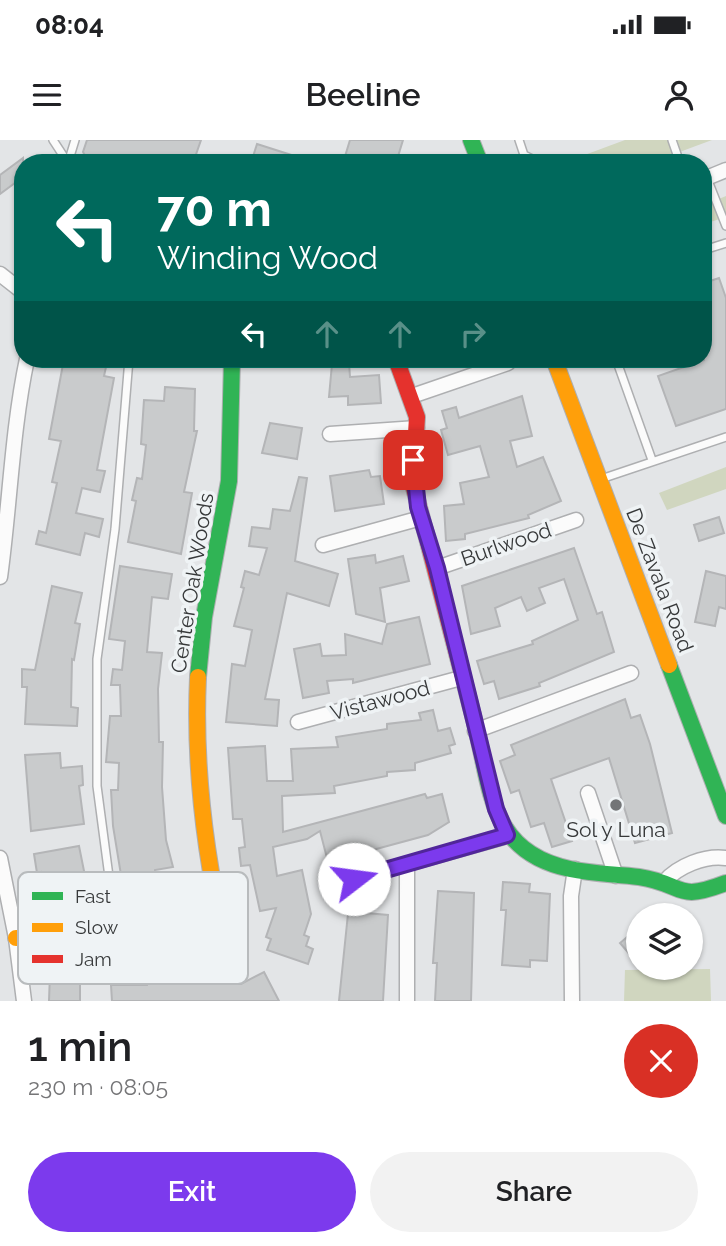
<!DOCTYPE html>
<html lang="en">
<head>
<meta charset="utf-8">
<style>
	body { margin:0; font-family:Raleway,sans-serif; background:#f2f2f2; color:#202124; height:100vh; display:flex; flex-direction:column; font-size:26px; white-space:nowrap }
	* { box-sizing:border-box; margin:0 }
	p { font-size:23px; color:#757577 }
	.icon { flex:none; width:38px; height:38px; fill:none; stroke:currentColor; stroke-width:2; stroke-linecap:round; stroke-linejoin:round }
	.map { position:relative; height:861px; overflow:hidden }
	.side { display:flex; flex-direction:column; background:#fff; flex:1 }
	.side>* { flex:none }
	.hud { position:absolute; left:14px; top:14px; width:698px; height:214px; border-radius:28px; box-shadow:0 2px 5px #0004; background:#00695c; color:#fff; overflow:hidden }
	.tools { position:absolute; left:626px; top:763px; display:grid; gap:14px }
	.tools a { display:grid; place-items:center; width:77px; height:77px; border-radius:50%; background:#fff; box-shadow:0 2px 5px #0004; font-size:35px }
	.pin { position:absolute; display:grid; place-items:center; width:60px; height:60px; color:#fff; margin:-30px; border-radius:14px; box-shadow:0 4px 10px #0006 }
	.me { position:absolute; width:77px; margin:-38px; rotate:75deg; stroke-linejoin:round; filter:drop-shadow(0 0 5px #0008) }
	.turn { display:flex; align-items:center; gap:24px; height:147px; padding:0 28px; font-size:32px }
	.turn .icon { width:91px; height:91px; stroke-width:2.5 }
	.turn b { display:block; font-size:49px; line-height:60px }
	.lanes { display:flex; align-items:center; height:66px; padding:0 28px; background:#0003; justify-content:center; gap:35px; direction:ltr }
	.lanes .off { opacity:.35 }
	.round { display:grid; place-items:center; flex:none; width:74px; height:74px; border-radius:37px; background:#f2f2f2 }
	.summary { display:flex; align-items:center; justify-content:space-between; height:119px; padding:0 28px }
	h1 { font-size:42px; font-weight:600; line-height:52px }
	.button { display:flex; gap:14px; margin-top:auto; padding:14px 28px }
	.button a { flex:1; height:80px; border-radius:42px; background:#7c3aed; color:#fff; font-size:28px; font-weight:600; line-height:80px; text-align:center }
	.button a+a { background:#f2f2f2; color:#202124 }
	.status { display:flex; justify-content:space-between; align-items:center; height:49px; padding:0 35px; background:#fff; direction:ltr }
	.status svg { height:19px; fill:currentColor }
	header { display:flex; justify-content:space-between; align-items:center; height:91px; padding:0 28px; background:#fff; font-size:32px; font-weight:600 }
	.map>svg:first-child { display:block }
	.green { fill:#d0d6bf }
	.building { fill:#c9cbcc; stroke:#b4b5b7; stroke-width:2 }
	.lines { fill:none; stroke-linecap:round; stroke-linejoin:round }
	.lane-casing { stroke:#aeafb1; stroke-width:10 }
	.street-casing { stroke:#aeafb1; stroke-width:17 }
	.fast-casing { stroke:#aeafb1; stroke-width:18 }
	.slow-casing { stroke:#aeafb1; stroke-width:18 }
	.jam-casing { stroke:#aeafb1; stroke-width:18 }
	.lane { stroke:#fbfbfb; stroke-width:7 }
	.street { stroke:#fbfbfb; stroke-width:14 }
	.fast { stroke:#30b455; stroke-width:16 }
	.slow { stroke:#ff9f0a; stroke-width:16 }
	.jam { stroke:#e5322d; stroke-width:16 }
	.route-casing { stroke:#51269a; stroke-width:18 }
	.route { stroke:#7c3aed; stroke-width:12 }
	.poi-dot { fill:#737577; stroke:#eff3f5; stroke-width:2.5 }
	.labels { text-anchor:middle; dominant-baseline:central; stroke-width:7; stroke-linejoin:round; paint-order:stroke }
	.street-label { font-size:21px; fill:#37393a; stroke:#eff3f5 }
	.poi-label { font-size:21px; fill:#37393a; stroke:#eff3f5 }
	.key { fill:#eff3f5; stroke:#b8bbbd; stroke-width:2 }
	.key-label { font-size:19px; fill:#37393a }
</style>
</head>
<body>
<div class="status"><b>08:04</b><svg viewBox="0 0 49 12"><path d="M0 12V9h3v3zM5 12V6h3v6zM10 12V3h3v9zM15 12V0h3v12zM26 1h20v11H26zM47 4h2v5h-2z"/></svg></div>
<header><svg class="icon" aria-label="menu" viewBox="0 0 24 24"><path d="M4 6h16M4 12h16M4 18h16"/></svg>Beeline<svg class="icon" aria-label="person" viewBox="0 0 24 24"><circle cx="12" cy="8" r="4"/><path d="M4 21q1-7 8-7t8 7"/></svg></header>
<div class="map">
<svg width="726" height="861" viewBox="0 0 726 861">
	<rect width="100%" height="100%" fill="#e3e5e7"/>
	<g class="green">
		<path d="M625 0H712L650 23H563Z"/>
		<path d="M726 56V77L704 84V65Z"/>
		<path d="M726 327V349L667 370 659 353Z"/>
		<path d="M710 829 711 861H624L625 830Z"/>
	</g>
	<g class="building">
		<path d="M87 0H201L193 23H89L83 12Z"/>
		<path d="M350 0H403L396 23H343Z"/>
		<path d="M257 4 307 20 306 23H251Z"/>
		<path d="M23 18V37L0 54V35Z"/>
		<path d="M719 138 726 158V269L676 286 658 236 704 220V143Z"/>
		<path d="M64 219 106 227 104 236 114 238 97 330 105 331 100 352 82 348 76 373 103 379 99 397 85 393 80 415 36 404 39 391 46 393 57 343 52 342 61 301 49 299Z"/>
		<path d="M349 223 350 237 379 235 381 263 348 265V256L329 257 332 224Z"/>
		<path d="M165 247 195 249 194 291H197L184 352 192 353 181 414 128 402 136 361 132 360 137 338 142 339 146 305 141 304 144 260 164 261Z"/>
		<path d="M522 256 532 296 510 301 517 327 543 317 561 361 528 375 529 378 465 394V399L446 401 444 366 464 364 460 343 489 337 480 306 448 315 441 290 447 288 442 271 456 267 459 278Z"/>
		<path d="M270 283 302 288 297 319 262 313Z"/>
		<path d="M369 330 371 337 380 336 384 364 335 371 330 336Z"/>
		<path d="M299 337 307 338 295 421 338 434 329 466 287 453 265 559 279 560 277 586 226 582 232 524 245 526 252 490 234 486 244 448 241 447 245 431 259 435 267 408 249 406 252 387 270 389 273 369 290 371Z"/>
		<path d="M719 377 724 393 699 401 694 385Z"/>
		<path d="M574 408 597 474 602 472 614 512 539 543 540 546 499 559 494 541 484 544 477 521 533 504 532 501 578 480 564 439 539 448 545 463 527 471 521 457 495 468 500 486 471 494 462 446Z"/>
		<path d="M375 415 376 423 403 416 409 441 380 448 385 482 356 474 348 419Z"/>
		<path d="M120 426 172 434 168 459 152 457 147 512 162 513 158 549 159 602H163L162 647 166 700 173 727 155 730 156 755H175L176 776 126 777 124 735H121L113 686 111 650H118L119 623 106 622 110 576H121L120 545H111L113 529 122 530 125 501 109 499Z"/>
		<path d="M706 431 726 436V469L719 467 715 486 695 482Z"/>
		<path d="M52 446 82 453 75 483 80 484 74 520 72 519 71 567 78 568 77 586 25 584 27 547H22V529L35 530Z"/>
		<path d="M419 477 430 524 353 543V539L327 541 329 553 303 558 294 509 320 504 322 516 346 515 345 494 382 504 387 484Z"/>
		<path d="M625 559 631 578 640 575 650 604 672 693 635 703 609 618 551 639 572 701 552 707 544 683 531 687 519 650 511 653 500 621 515 615 511 605Z"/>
		<path d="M433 570 438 591 450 588 455 604 449 606 451 613 415 623V630L387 632V636L334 646 335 653 282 656 283 692 425 654 427 658 442 654 449 682 428 695 328 722 320 691 307 699 273 707 277 736 302 730 311 774 304 795 309 797 306 806 313 809 308 824 267 810 271 799 266 797 276 768 260 771 250 725 241 726 239 708 245 707 242 679H233L228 608 265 606 267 641H293L291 609 338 607 336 597 387 589V584L421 580 419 573Z"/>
		<path d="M60 613 61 628 82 626 83 645 79 646 84 684 31 691 25 615Z"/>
		<path d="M79 706 87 746H93L95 767 44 771 41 732 37 733 34 714Z"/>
		<path d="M503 742 530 744 529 752 550 754 547 821 530 820V827L502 825 506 770H501Z"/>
		<path d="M438 751 474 753 471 861H435L437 823H433Z"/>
		<path d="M349 764 367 766 366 773 388 775 383 861H339Z"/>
		<path d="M639 787V825L620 803Z"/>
		<path d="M264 832 279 861H112L111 845H147L148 837 186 839V843L241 844Z"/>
		<path d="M50 833 69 834V842L80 843V861H49Z"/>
	</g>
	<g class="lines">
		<g class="lane-casing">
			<g id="lane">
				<path d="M53 0 68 23"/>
				<path d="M519 0 524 15 532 19"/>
				<path d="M672 0 680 23"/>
				<path d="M68 23 75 0"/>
				<path d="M707 38 726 86"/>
				<path d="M704 110 726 103"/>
				<path d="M616 219 652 320"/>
				<path d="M601 339 726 297"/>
				<path d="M117 797 97 646V519L115 389 129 219"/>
			</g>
		</g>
		<g class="street-casing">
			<g id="street">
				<path d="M704 39 726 30"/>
				<path d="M0 134 23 152"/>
				<path d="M412 256 508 223"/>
				<path d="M330 294 417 288"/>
				<path d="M323 405 421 378"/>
				<path d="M437 428 576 380"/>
				<path d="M0 437C10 364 12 290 27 219"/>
				<path d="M298 582 461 538"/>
				<path d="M475 591 631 533"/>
				<path d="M588 653 616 736"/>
				<path d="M0 718 16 798 24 861"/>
				<path d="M407 725V861"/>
				<path d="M664 742C678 726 705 715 726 718"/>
				<path d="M328 746 507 696"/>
				<path d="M572 861 571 756 575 729"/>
			</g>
		</g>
		<g class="fast-casing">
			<g id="fast">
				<path d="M471 0 480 23"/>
				<path d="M669 525 726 676"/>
				<path d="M198 537 204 477 229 341 232 219"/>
				<path d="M475 583C492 651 489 712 570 729 593 734 616 734 639 737 686 744 674 763 726 743"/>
			</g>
		</g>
		<g class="slow-casing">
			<g id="slow">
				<path d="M554 219 669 525"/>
				<path d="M16 798 224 797C204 710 194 625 198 537"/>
			</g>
		</g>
		<g class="jam-casing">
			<path id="jam" d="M396 219 417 277 413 344 475 583"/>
		</g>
		<use href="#lane" class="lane"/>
		<use href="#street" class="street"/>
		<use href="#fast" class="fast"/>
		<use href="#slow" class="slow"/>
		<use href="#jam" class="jam"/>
	</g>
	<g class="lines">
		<g class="route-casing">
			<path id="route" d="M354 739 507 695 496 669 437 428 418 367 413 320"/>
		</g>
		<use href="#route" class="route"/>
	</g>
	<circle class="poi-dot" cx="616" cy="665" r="7"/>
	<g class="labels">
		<g class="street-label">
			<text transform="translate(506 404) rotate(-19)">Burlwood</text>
			<text transform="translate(660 440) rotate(69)">De Zavala Road</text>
			<text transform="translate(192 443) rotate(-81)">Center Oak Woods</text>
			<text transform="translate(380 560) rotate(-15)">Vistawood</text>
		</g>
		<g class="poi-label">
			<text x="616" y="689">Sol y Luna</text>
		</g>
	</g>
	<rect x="18" y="732" width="230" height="112" rx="10" class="key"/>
	<rect x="32" y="752" width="31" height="8" fill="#30b455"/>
	<rect x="32" y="783" width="31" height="9" fill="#ff9f0a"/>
	<rect x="32" y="815" width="31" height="8" fill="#e5322d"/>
	<g class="key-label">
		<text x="75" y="763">Fast</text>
		<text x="75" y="794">Slow</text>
		<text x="75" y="826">Jam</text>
	</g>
</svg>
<div class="tools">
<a><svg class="icon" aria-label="layers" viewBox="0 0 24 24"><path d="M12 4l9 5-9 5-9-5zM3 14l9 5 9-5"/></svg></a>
</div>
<div class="pin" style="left:413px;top:320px;background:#d93025"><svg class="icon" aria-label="arrive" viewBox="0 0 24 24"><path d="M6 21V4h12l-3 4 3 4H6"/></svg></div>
<svg class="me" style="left:354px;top:739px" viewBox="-20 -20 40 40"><circle r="19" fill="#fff"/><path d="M0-13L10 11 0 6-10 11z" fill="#7c3aed"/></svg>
<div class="hud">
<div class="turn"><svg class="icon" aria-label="left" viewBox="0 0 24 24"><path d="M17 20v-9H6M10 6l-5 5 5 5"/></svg><div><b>70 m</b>Winding Wood</div></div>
<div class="lanes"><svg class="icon" aria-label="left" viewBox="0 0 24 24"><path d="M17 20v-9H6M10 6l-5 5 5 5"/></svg><svg class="icon off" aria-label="ahead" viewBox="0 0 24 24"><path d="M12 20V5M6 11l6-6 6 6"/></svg><svg class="icon off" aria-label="ahead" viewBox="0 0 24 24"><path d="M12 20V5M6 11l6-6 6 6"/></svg><svg class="icon off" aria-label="right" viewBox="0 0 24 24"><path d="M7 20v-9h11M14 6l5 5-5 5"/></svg></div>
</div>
</div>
<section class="side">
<div class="summary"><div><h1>1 min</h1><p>230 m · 08:05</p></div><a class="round" style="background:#d93025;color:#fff"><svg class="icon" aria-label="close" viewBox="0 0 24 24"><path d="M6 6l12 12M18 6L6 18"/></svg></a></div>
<div class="button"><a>Exit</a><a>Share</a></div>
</section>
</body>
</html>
